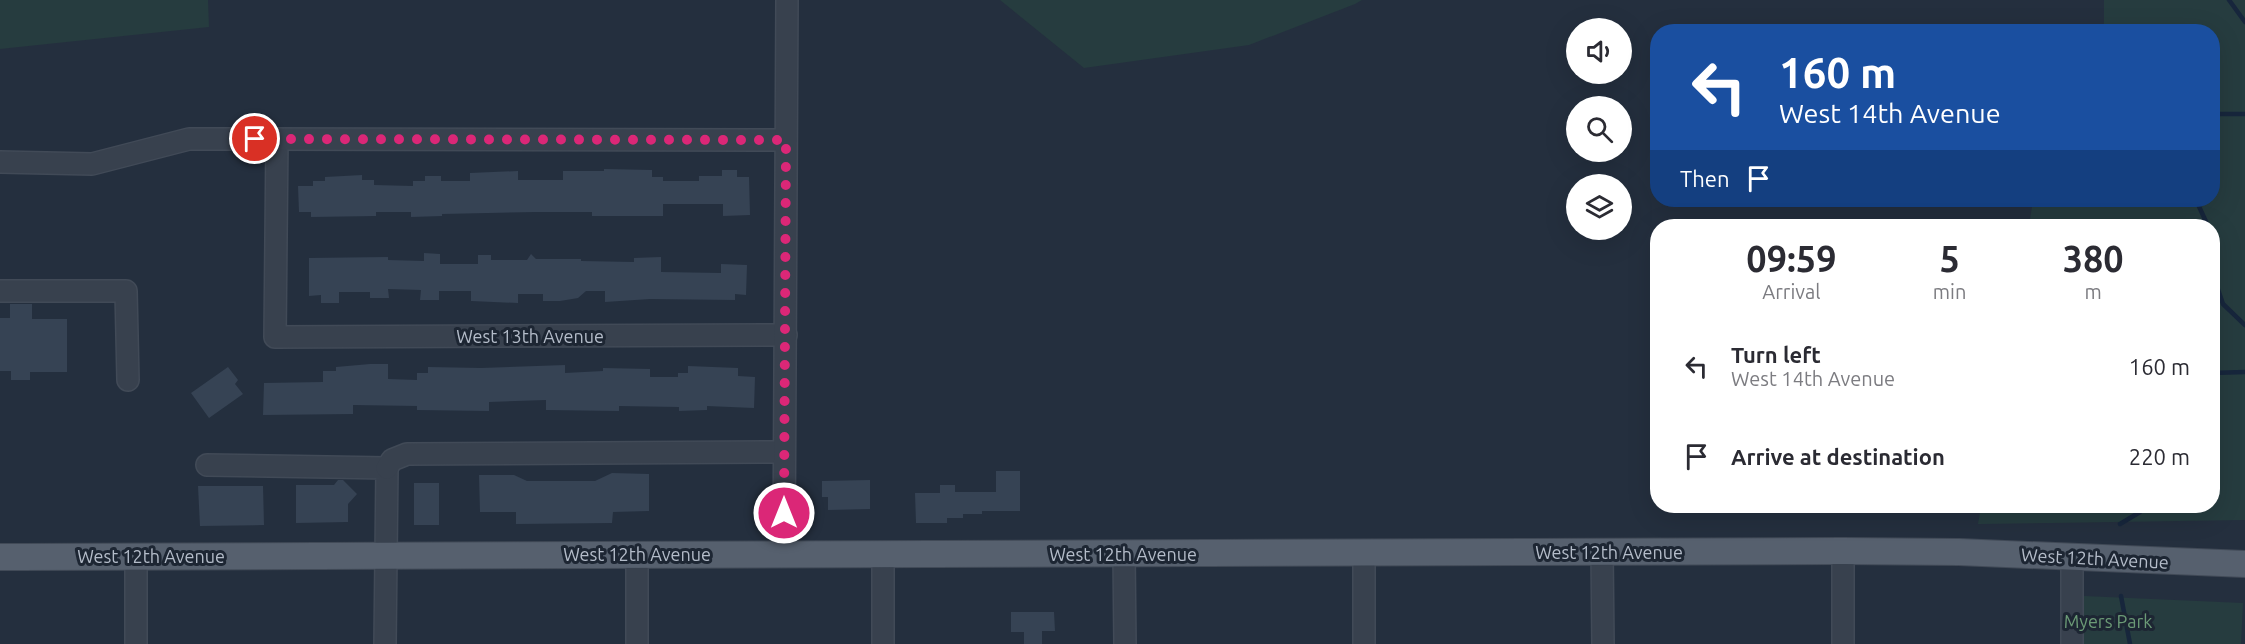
<!DOCTYPE html>
<html lang="en">
<head>
<meta charset="utf-8">
<style>
	body { margin:0; font-family:Ubuntu,sans-serif; background:#f2f2f3; color:#2b2b33; height:100vh; display:flex; flex-direction:column; font-size:22px; white-space:nowrap }
	* { box-sizing:border-box; margin:0 }
	p { font-size:20px; color:#7c7c81 }
	.icon { flex:none; width:33px; height:33px; fill:none; stroke:currentColor; stroke-width:2; stroke-linecap:round; stroke-linejoin:round }
	.map { position:relative; flex:1; overflow:hidden }
	.side { position:absolute; left:1650px; top:219px; width:570px; height:294px; display:flex; flex-direction:column; background:#fff; border-radius:24px; box-shadow:0 6px 24px #0002 }
	.side>* { flex:none }
	.top-card { position:absolute; left:1650px; top:24px; width:570px; height:183px; border-radius:24px; box-shadow:0 6px 24px #0002; background:#1a4fa0; color:#fff; overflow:hidden }
	.buttons { position:absolute; left:1566px; top:18px; display:grid; gap:12px }
	.buttons a { display:grid; place-items:center; width:66px; height:66px; border-radius:50%; background:#fff; box-shadow:0 6px 24px #0002; font-size:30px }
	.pin { position:absolute; display:grid; place-items:center; width:51px; height:51px; color:#fff; margin:-26px; border:3px solid #fff; border-radius:50%; box-shadow:0 2px 6px #0007 }
	.me { position:absolute; width:66px; margin:-33px; rotate:0deg; stroke-linejoin:round; filter:drop-shadow(0 0 4px #0008) }
	.turn { display:flex; align-items:center; gap:21px; height:126px; padding:0 30px; font-size:27px }
	.turn .icon { width:78px; height:78px; stroke-width:2.5 }
	.turn b { display:block; font-size:42px; line-height:51px }
	.then { display:flex; align-items:center; height:57px; padding:0 30px; background:#0003; gap:12px; font-size:22px }
	.eta { display:flex; justify-content:space-evenly; align-items:center; height:102px; text-align:center }
	.eta b { font-size:36px; font-weight:600; line-height:42px }
	ul { padding:0; list-style:none }
	li { display:flex; align-items:center; gap:18px; height:90px; padding:0 30px }
	li div { flex:1 }
	li b { display:block; font-size:22px }
	li em { font-style:normal }
	.map>svg:first-child { display:block }
	.green { fill:#263c3f }
	.lines { fill:none; stroke-linecap:round; stroke-linejoin:round }
	.stream { stroke:#17263c; stroke-width:4.5 }
	.building { fill:#364354 }
	.minor-casing { stroke:#414a57; stroke-width:24 }
	.major-casing { stroke:#414a57; stroke-width:28 }
	.minor { stroke:#38414e; stroke-width:21 }
	.major { stroke:#56606e; stroke-width:26 }
	.route { stroke:#db2777; stroke-width:10; stroke-dasharray:0 18 }
	.labels { text-anchor:middle; dominant-baseline:central; stroke-width:6; stroke-linejoin:round; paint-order:stroke }
	.street-label { font-size:18px; fill:#b4bcc9; stroke:#1d2633 }
	.park-label { font-size:18px; fill:#6b9a76; stroke:#1d2633 }
</style>
</head>
<body>
<div class="map">
<svg width="2245" height="644" viewBox="0 0 2245 644">
	<rect width="100%" height="100%" fill="#242f3e"/>
	<g class="green">
		<path d="M0 0H208L209 27 0 49Z"/>
		<path d="M1000 0H1362L1355 4 1249 45 1084 68Z"/>
		<path d="M2104 0H2245V520L1978 524 1981 506H2212V226H2029L2033 200H2212V32L2104 31Z"/>
		<path d="M2084 596 2243 603 2241 644H2084Z"/>
	</g>
	<g class="lines">
		<g class="stream">
			<path d="M2229 0 2245 22"/>
			<path d="M2212 114H2245"/>
			<path d="M2196 200 2208 226"/>
			<path d="M2212 272 2223 304 2245 325"/>
			<path d="M2212 373 2245 372"/>
			<path d="M2120 524 2140 512 2144 506"/>
			<path d="M2121 596 2130 644"/>
		</g>
	</g>
	<g class="building">
		<path d="M604 169 652 170V177H663V181H699V176H722V170H737V177H749L750 215 723 216V204H663V216H592V212H536L442 214V216L411 217V212H376V216L311 217V212H299L298 186H313V181H325V177L362 175V180H374V185L413 186V181H425V176H441V181H470V173L518 171V180H563V171H604Z"/>
		<path d="M424 253 440 254V264H478V255H491V260H527L531 254 536 259H581V261L634 262V258L661 257V272L721 273V264L747 265 746 295 735 294V300L650 299 605 302V291H586L578 298 560 301H543V294H518V303L471 301V291H439V300H420L421 290 388 289 389 298H370V292H339V303H321V295L309 296V258L388 257V260L424 261Z"/>
		<path d="M10 304H32V319H67V372H30V380H11V371H0V318H10Z"/>
		<path d="M370 364H388V379L417 380V373H428V367L481 368 565 365V373L603 371V368L650 369V377H678V373H688V366L738 368V376L755 377 754 408 707 406V410L679 411V407L619 406V411L546 410V400L489 402V411L417 410V406L353 405V414L263 415 264 383 323 382V371H336V367Z"/>
		<path d="M228 367 238 380 235 384 243 394 209 418 191 393Z"/>
		<path d="M996 471H1020V511H982V514H963V518H947V523H916L915 493H940V485H955V492H996Z"/>
		<path d="M612 473 649 474V511L613 512 612 523 516 524V512H480L479 475H514L527 481H595Z"/>
		<path d="M338 480H343L357 494 348 504V522L296 523V485H334Z"/>
		<path d="M870 480V509L828 510V497H822V481Z"/>
		<rect x="414" y="483" width="25" height="42"/>
		<path d="M198 486H263L264 525 200 526Z"/>
		<path d="M1011 612H1054L1055 631H1042V644H1024V632H1011Z"/>
	</g>
	<g class="lines">
		<g class="minor-casing">
			<g id="minor">
				<path d="M277 139 275 337 786 335"/>
				<path d="M0 162 92 164 189 139 786 140"/>
				<path d="M0 291H126L128 380"/>
				<path d="M207 465 387 468 385 644"/>
				<path d="M387 468 392 460 407 454 784 452"/>
				<path d="M1843 551V644"/>
				<path d="M1602 552 1603 644"/>
				<path d="M784 553 787 0"/>
				<path d="M883 553V644"/>
				<path d="M637 554V644"/>
				<path d="M1124 554 1125 644"/>
				<path d="M136 556V644"/>
				<path d="M1364 644V552"/>
				<path d="M2072 644V556"/>
			</g>
		</g>
		<g class="major-casing">
			<path id="major" d="M0 557C614 554 1228 553 1843 551L1959 552 2245 564"/>
		</g>
		<use href="#minor" class="minor"/>
		<use href="#major" class="major"/>
	</g>
	<g class="lines">
		<path class="route" d="M255 139 786 140 784 513"/>
	</g>
	<g class="labels">
		<g class="street-label">
			<text x="530" y="336">West 13th Avenue</text>
			<text x="1609" y="552">West 12th Avenue</text>
			<text x="637" y="554">West 12th Avenue</text>
			<text x="1123" y="554">West 12th Avenue</text>
			<text x="151" y="556">West 12th Avenue</text>
			<text transform="translate(2095 558) rotate(3)">West 12th Avenue</text>
		</g>
		<g class="park-label">
			<text x="2108" y="621">Myers Park</text>
		</g>
	</g>
</svg>
<div class="buttons">
<a><svg class="icon" aria-label="sound" viewBox="0 0 24 24"><path d="M4 9h4l5-4v14l-5-4H4zM17 9q2 3 0 6"/></svg></a>
<a><svg class="icon" aria-label="search" viewBox="0 0 24 24"><circle cx="10" cy="10" r="6"/><path d="M15 15l6 6"/></svg></a>
<a><svg class="icon" aria-label="layers" viewBox="0 0 24 24"><path d="M12 4l9 5-9 5-9-5zM3 14l9 5 9-5"/></svg></a>
</div>
<div class="pin" style="left:255px;top:139px;background:#d93025"><svg class="icon" aria-label="arrive" viewBox="0 0 24 24"><path d="M6 21V4h12l-3 4 3 4H6"/></svg></div>
<svg class="me" style="left:784px;top:513px" viewBox="-20 -20 40 40"><circle r="17" fill="#db2777" stroke="#fff" stroke-width="3"/><path d="M0-11L8 9 0 5-8 9z" fill="#fff"/></svg>
<div class="top-card">
<div class="turn"><svg class="icon" aria-label="left" viewBox="0 0 24 24"><path d="M17 20v-9H6M10 6l-5 5 5 5"/></svg><div><b>160 m</b>West 14th Avenue</div></div>
<div class="then">Then<svg class="icon" aria-label="arrive" viewBox="0 0 24 24"><path d="M6 21V4h12l-3 4 3 4H6"/></svg></div>
</div>
<section class="side">
<div class="eta">
<div><b>09:59</b><p>Arrival</p></div>
<div><b>5</b><p>min</p></div>
<div><b>380</b><p>m</p></div>
</div>
<ul>
<li><svg class="icon" aria-label="left" viewBox="0 0 24 24"><path d="M17 20v-9H6M10 6l-5 5 5 5"/></svg><div><b>Turn left</b><p>West 14th Avenue</p></div><em>160 m</em></li>
<li><svg class="icon" aria-label="arrive" viewBox="0 0 24 24"><path d="M6 21V4h12l-3 4 3 4H6"/></svg><div><b>Arrive at destination</b></div><em>220 m</em></li>
</ul>
</section>
</div>
</body>
</html>
